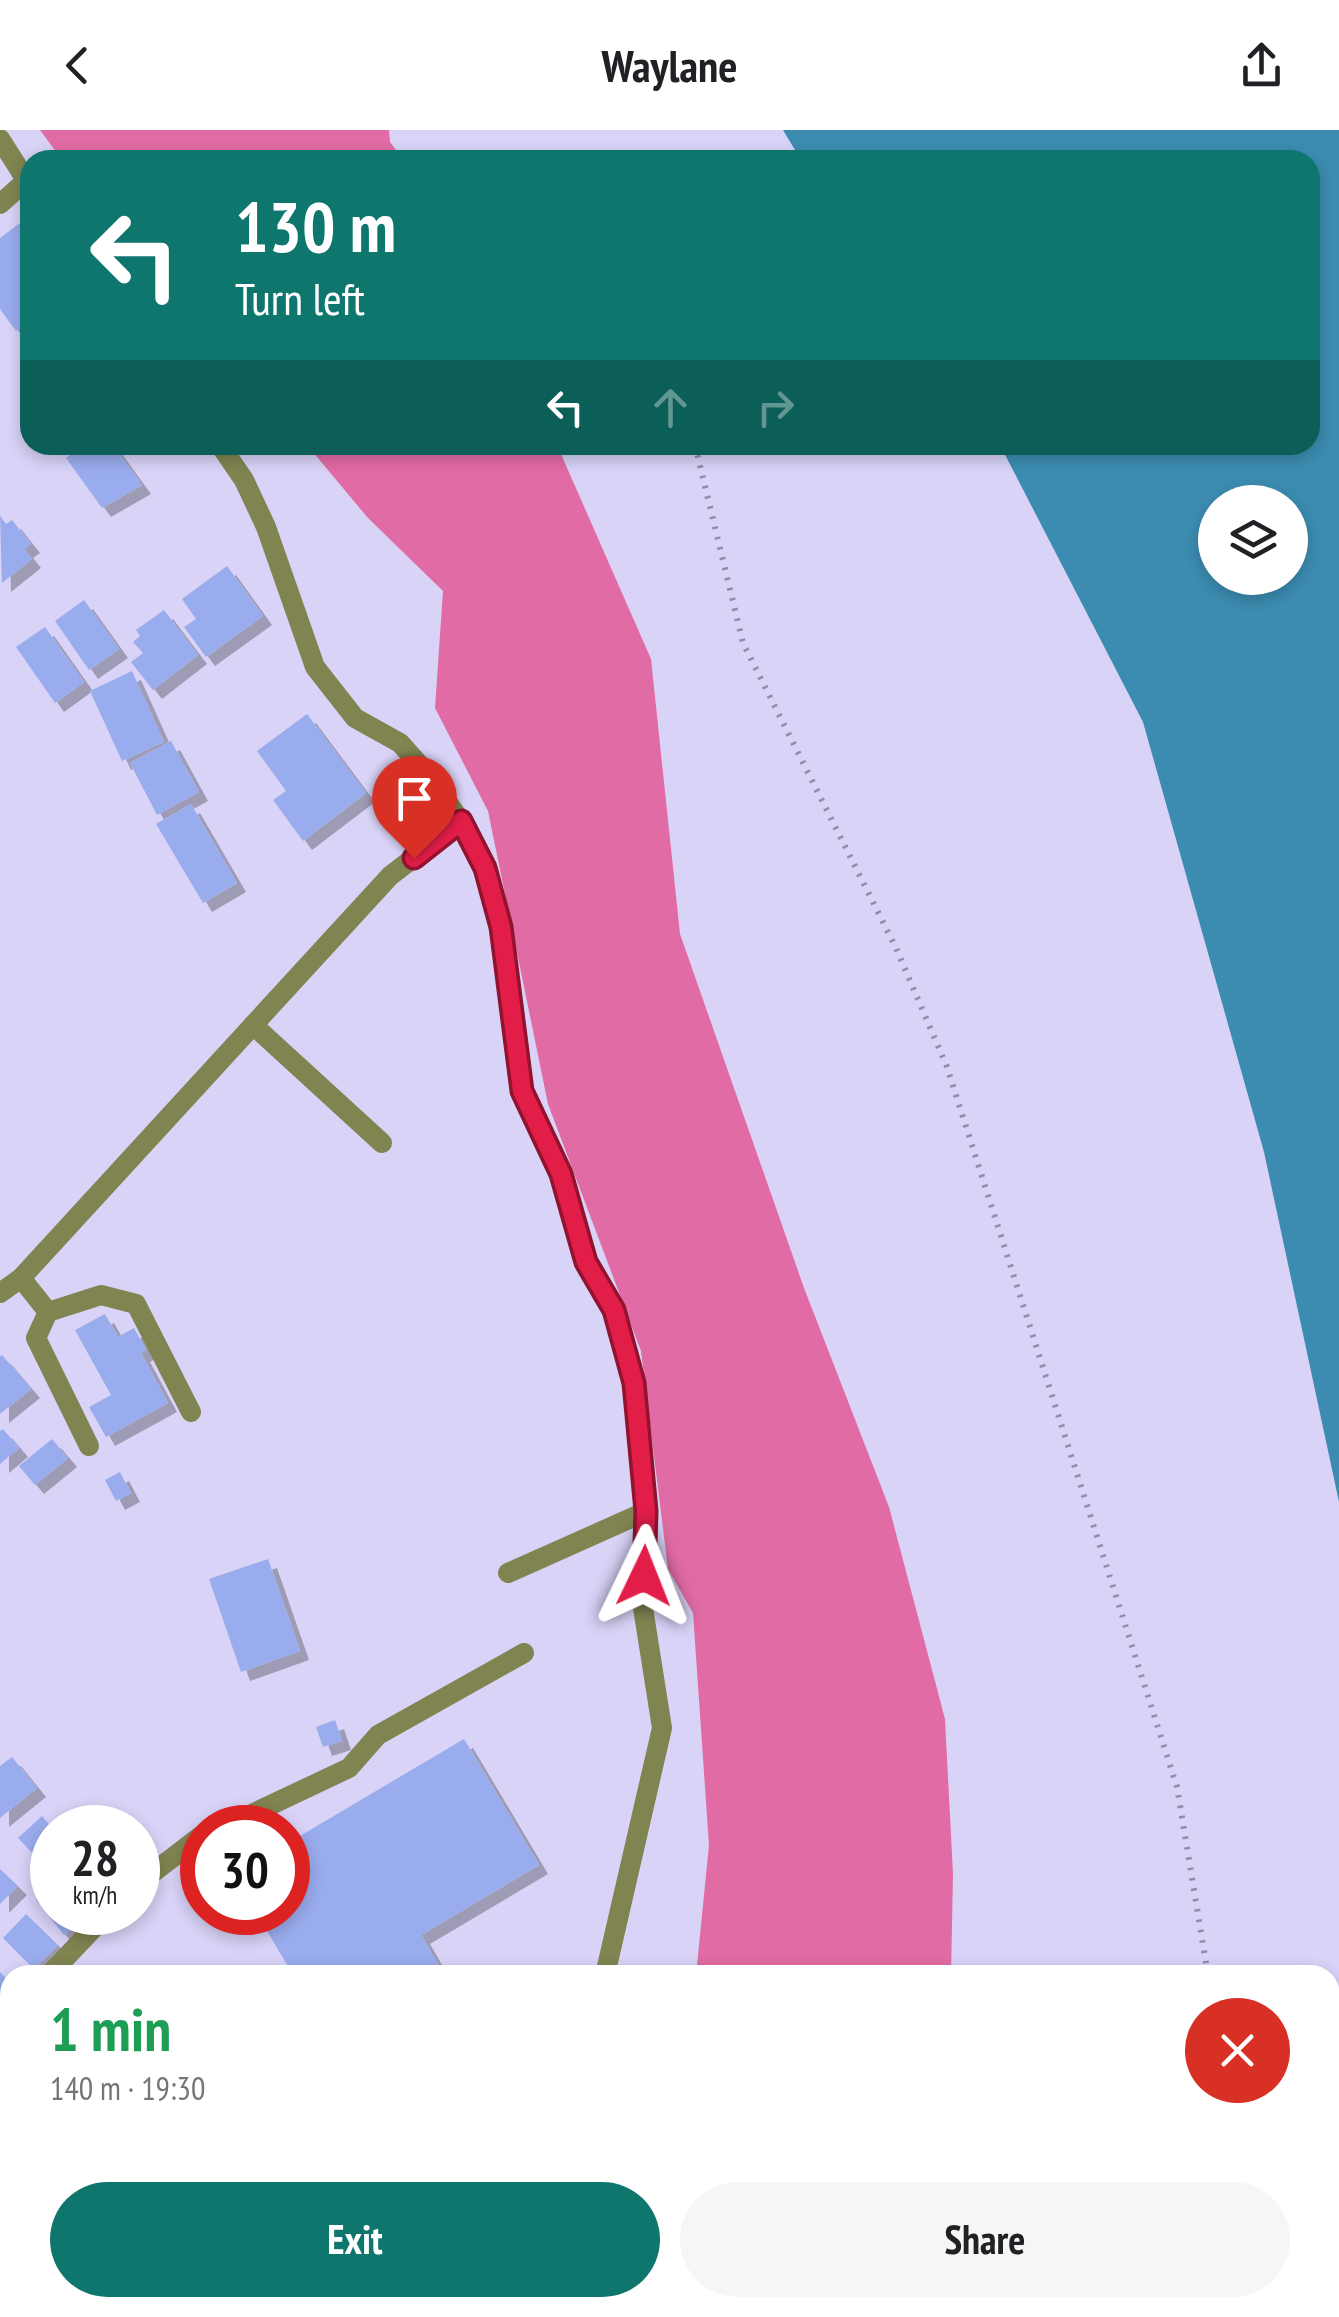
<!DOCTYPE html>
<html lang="en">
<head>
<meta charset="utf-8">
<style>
	body { margin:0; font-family:"PT Sans Narrow",sans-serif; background:#f6f6f6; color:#202124; height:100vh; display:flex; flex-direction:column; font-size:38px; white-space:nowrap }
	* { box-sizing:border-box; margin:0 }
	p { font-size:32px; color:#757577 }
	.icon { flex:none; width:55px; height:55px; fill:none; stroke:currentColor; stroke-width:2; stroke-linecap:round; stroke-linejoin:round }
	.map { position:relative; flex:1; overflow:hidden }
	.sheet { position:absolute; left:0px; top:1835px; width:1340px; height:352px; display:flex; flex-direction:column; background:#fff; border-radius:30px 30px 0 0; box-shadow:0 5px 15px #0003 }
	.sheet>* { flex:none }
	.hud { position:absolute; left:20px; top:20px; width:1300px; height:305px; border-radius:30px; box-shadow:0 5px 15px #0003; background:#0f766e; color:#fff; overflow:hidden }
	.buttons { position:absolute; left:1198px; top:355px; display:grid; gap:20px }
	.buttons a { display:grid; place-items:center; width:110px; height:110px; border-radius:50%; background:#fff; box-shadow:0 5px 15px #0003; font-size:50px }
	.speed { position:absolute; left:30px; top:1675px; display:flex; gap:20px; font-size:50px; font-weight:700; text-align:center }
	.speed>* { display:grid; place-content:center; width:130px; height:130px; border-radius:50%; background:#fff; box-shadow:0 5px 15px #0003; line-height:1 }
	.speed small { font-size:25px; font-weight:400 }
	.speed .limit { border:15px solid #d22; background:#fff; color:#111 }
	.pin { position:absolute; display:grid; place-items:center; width:85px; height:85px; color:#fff; margin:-102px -42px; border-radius:50% 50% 50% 0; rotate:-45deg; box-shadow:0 0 10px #0007 }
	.pin .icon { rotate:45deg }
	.me { position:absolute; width:110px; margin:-55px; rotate:2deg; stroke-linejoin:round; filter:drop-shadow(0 0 8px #0008) }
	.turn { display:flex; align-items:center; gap:35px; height:210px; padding:0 50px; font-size:45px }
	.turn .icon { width:130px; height:130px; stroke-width:2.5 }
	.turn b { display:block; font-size:70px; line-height:85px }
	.lanes { display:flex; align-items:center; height:95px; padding:0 50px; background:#0003; justify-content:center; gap:50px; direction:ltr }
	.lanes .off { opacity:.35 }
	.round { display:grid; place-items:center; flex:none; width:105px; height:105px; border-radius:52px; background:#f6f6f6 }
	.summary { display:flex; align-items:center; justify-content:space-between; height:170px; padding:0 50px }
	h1 { font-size:60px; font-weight:800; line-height:75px; color:#1e9e55 }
	.primary-button { display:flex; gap:20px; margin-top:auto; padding:20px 50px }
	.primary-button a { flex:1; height:115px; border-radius:60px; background:#0f766e; color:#fff; font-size:40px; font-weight:800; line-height:115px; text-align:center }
	.primary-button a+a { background:#f6f6f6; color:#202124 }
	header { display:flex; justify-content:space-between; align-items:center; height:130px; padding:0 50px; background:#fff; font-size:45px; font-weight:800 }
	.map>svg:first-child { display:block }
	.forest { fill:#e16ba4 }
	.water { fill:#3c8cb1; fill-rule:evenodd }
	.building { fill:#99aced; filter:url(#shadow) }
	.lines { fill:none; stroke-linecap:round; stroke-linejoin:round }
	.path { stroke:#918cab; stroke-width:6; stroke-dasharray:2.5 8; stroke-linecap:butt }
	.service { stroke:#808451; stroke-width:20 }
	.minor { stroke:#808451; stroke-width:20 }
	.tertiary { stroke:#808451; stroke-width:20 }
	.route-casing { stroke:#92132f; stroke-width:25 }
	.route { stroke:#e11d48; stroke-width:18 }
</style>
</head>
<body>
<header><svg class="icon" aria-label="back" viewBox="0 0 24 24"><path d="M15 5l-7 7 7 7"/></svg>Waylane<svg class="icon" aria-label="share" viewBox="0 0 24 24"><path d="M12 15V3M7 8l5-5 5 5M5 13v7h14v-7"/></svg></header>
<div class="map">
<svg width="1339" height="2187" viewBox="0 0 1339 2187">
	<defs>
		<filter id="shadow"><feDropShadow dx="9" dy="9" stdDeviation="0" flood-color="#0004"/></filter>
	</defs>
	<rect width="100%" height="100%" fill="#d8d3f7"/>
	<g class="forest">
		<path d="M40 0H389L390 12 403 30H62Z"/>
		<path d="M307 315H557L651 529 680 804 804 1158 889 1377 945 1589 953 1744 951 1845H696L709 1715 693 1483 668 1439 641 1221 548 974 488 681 435 578 443 461 368 388Z"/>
	</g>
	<path class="water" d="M783 0H1339V1372L1264 1022 1143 592 1000 315H1310V30H801ZM1215 372H1290V448H1215Z"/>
	<g class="building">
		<path d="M20 93 30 106V190L16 201 0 179V108Z"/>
		<path d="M84 315H113L142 355 102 378 66 328Z"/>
		<path d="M0 386 6 394 12 390 31 414 24 419 32 429 2 453Z"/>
		<path d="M227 436 263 486 206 527 184 497 196 489 182 469Z"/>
		<path d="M84 470 119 519 89 540 55 491Z"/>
		<path d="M164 480 198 525 153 560 131 532 143 523 133 512 140 506 136 500Z"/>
		<path d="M45 497 84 552 55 573 16 517Z"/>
		<path d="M132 541 164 612 122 631 90 561Z"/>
		<path d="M307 584 366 663 303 711 273 670 286 661 257 621Z"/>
		<path d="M171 611 199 662 157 685 130 633Z"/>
		<path d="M191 674 237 753 203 773 156 694Z"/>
		<path d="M105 1184 118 1207 134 1198 146 1220 141 1223 168 1273 106 1307 89 1277 111 1265 75 1200Z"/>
		<path d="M2 1225 31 1259 0 1284V1226Z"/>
		<path d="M3 1299 19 1318 0 1334V1301Z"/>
		<path d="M52 1309 68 1328 35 1355 19 1336Z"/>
		<path d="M120 1342 131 1363 116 1371 105 1350Z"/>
		<path d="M268 1429 300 1521 241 1542 209 1449Z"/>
		<path d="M335 1590 342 1611 323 1617 316 1597Z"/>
		<path d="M464 1609 539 1735 421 1805 444 1845H293L260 1789 268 1782H288V1713Z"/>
		<path d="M12 1627 37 1658 0 1688V1636Z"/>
		<path d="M42 1686 52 1698V1721L41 1732 18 1708Z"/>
		<path d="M0 1739 18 1756 0 1774Z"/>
		<path d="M52 1757V1782H82L86 1788 64 1805 36 1770Z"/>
		<path d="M26 1784 58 1815 34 1839 3 1808Z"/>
		<path d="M0 1842 10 1852V1869L0 1879Z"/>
		<path d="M10 2051V2120L0 2115V2057L6 2060Z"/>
		<path d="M189 2178H238L232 2187H205Z"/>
		<path d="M556 2178H681L670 2187H564Z"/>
	</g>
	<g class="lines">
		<g class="path">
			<path d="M695 315 743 513 896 818 947 937 1177 1657 1208 1845"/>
			<path d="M1180 2178V2187"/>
		</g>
		<g class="service">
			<path d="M253 895 382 1013"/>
			<path d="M21 1148 48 1182 101 1165 136 1174 191 1282"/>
			<path d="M48 1182 36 1208 89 1316"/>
			<path d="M508 1443 647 1381"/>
			<path d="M222 1698 349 1638 378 1605 524 1523"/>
			<path d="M138 1754 202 1705"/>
			<path d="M49 1845 109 1782"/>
			<path d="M0 1896 10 1886"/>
		</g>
		<g class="minor">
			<path d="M0 9 30 56"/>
			<path d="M0 74 26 51"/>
			<path d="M220 315 244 350 266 397 315 537 355 588 400 613 426 642 461 691 485 738 501 797 522 961 561 1045 587 1132 613 1179 635 1253 647 1381 643 1478 662 1598 605 1845"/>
			<path d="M0 1163 21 1148 390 746 461 691"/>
			<path d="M277 2187 284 2178"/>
		</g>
		<g class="tertiary">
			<path d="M0 1983 10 1987"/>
			<path d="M833 2178 837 2187"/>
		</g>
	</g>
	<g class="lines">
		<g class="route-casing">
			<path id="route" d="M414 728 461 691 485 738 501 797 522 961 561 1044 586 1132 614 1180 634 1253 646 1381 644 1446"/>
		</g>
		<use href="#route" class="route"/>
	</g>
</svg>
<div class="buttons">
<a><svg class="icon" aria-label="layers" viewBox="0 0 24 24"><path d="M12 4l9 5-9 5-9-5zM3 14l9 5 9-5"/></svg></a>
</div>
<div class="speed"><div>28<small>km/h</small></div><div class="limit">30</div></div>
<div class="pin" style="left:414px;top:728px;background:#d93025"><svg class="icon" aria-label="arrive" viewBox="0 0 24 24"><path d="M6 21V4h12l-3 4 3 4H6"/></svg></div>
<svg class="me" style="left:644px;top:1446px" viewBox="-20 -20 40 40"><path d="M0-17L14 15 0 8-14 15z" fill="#e11d48" stroke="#fff" stroke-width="4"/></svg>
<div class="hud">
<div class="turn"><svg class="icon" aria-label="left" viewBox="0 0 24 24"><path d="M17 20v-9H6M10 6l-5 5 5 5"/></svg><div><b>130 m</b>Turn left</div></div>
<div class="lanes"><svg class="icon" aria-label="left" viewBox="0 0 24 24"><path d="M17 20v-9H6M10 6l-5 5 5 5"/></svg><svg class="icon off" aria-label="ahead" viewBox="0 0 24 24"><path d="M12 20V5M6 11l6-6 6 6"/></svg><svg class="icon off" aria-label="right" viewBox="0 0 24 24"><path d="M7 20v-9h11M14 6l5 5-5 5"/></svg></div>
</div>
<section class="sheet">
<div class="summary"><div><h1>1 min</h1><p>140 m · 19:30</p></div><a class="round" style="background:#d93025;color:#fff"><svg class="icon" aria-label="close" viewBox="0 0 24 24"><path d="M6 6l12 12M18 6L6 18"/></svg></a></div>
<div class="primary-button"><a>Exit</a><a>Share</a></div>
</section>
</div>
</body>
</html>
